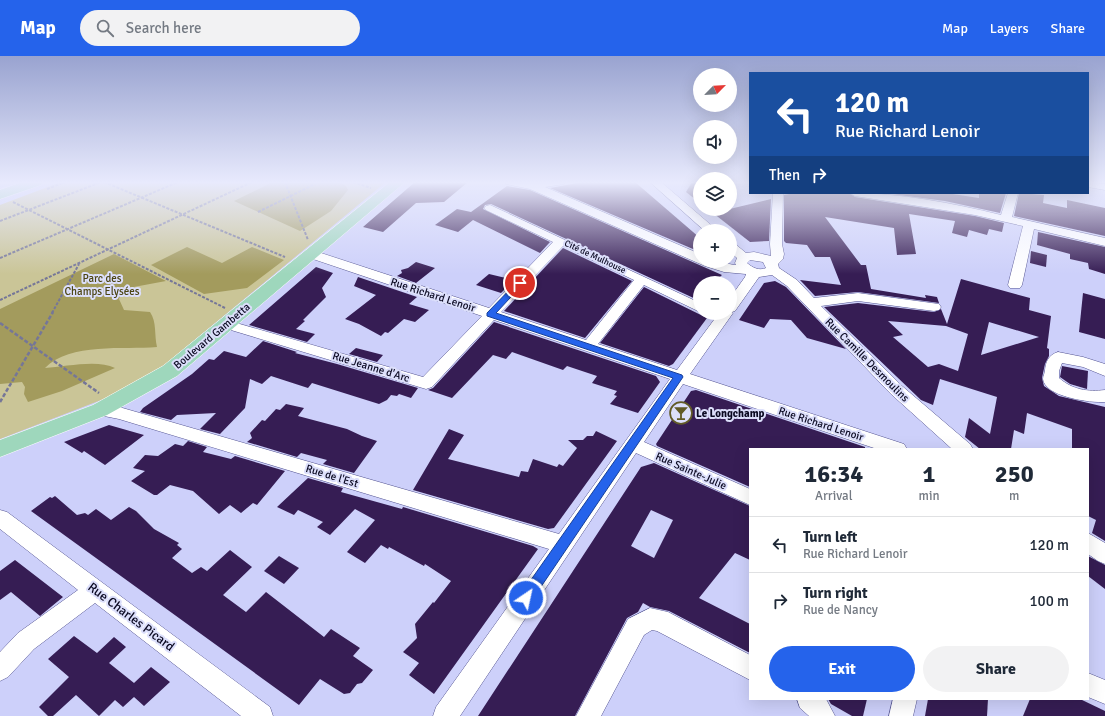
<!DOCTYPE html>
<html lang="en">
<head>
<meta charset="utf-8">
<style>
	body { margin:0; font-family:Signika,sans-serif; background:#f2f2f3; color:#1f2937; height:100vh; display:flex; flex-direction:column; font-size:15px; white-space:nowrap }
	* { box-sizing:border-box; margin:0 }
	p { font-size:13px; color:#747a83 }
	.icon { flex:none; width:22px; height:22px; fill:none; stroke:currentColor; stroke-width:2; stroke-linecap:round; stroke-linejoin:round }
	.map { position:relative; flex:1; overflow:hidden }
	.details { position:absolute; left:749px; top:392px; width:340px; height:252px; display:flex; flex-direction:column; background:#fff; border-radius:0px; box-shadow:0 4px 16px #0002 }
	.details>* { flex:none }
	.top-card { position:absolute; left:749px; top:16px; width:340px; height:122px; border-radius:0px; box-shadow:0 4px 16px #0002; background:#1a4fa0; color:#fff; overflow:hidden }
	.needle { width:26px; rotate:66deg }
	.fabs { position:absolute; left:693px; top:12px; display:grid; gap:8px }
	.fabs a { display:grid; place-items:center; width:44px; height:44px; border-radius:50%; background:#fff; box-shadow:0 4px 16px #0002; font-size:20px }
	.pin { position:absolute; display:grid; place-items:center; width:34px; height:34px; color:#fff; margin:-17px; border:2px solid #fff; border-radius:50%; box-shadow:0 1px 4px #0007 }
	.me { position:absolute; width:44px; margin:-22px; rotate:34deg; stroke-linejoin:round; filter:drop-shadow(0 0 3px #0008) }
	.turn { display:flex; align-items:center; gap:14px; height:84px; padding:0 20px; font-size:18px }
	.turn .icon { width:52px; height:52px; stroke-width:2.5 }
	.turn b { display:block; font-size:28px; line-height:34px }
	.then { display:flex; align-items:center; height:38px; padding:0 20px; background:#0003; gap:8px; font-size:15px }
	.eta { display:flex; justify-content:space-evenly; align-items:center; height:68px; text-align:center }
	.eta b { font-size:24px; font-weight:700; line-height:28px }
	.action { display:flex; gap:8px; margin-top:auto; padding:8px 20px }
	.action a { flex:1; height:46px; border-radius:24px; background:#2563eb; color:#fff; font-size:16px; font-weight:700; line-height:46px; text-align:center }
	.action a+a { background:#f2f2f3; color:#1f2937 }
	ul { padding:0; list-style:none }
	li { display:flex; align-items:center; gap:12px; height:56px; padding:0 20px; border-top:1px solid #e0e1e3 }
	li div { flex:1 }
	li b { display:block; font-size:15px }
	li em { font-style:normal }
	header { display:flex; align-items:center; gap:24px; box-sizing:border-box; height:56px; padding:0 20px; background:#2563eb; color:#fff }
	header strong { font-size:19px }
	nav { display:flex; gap:22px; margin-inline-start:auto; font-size:14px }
	.search { width:280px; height:36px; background:#f2f2f3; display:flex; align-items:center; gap:10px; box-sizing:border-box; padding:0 14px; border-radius:22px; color:#747a83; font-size:15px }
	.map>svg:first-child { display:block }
	.green { fill:#cac597 }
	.forest { fill:#a39b5d }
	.building { fill:#361d54; fill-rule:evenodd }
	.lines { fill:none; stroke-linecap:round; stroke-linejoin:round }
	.minor-casing { stroke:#555592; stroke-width:1 }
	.major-casing { stroke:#fff; stroke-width:1 }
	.path-far1 { stroke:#757698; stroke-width:2; stroke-dasharray:3 1.5; stroke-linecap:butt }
	.path { stroke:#757698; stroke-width:2.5; stroke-dasharray:4 2; stroke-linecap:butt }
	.minor { fill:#fff; fill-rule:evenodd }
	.major { fill:#9ed7bc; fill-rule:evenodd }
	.route { fill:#2563eb; stroke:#184099 }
	.labels { text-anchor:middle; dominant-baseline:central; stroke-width:4; stroke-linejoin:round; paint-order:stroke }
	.far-street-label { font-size:9px; fill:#0a0921; stroke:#dcdffb }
	.park-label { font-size:11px; fill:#4b4412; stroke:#dcdffb }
	.street-label { font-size:11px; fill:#0a0921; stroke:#dcdffb }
	.poi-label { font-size:11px; font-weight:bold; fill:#0a0921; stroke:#dcdffb; text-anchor:start }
	.near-street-label { font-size:13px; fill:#0a0921; stroke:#dcdffb }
</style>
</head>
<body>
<header>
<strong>Map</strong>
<div class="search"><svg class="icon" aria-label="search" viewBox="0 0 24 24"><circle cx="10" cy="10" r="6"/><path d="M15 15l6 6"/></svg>Search here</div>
<nav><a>Map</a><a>Layers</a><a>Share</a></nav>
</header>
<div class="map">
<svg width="1105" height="660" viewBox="0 0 1105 660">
	<rect width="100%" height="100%" fill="#cdd0fa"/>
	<path class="green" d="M61 126H386L163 310 109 341 0 383V149Z"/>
	<g class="forest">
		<path d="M273 126H337L346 130 348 134 331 155 300 175 234 145Z"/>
		<path d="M187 191 222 207 252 191 284 204 247 232 204 238 151 209Z"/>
		<path d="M114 198 166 225 123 233 119 243 124 254 150 256C157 266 154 279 157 291 124 294 70 286 45 312 65 311 97 303 115 312L62 335 28 346 24 338 25 331 22 326 0 328V253Z"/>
	</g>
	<g class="building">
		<path d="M415 126H468L444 146 416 147 383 176 363 171Z"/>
		<path d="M583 126H635L700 182V196L550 132Z"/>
		<path d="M692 126H700V147L686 136Z"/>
		<path d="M507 130 530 134 722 219 713 227H700V245L491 148 485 149 483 153 550 186 540 197 473 164 458 176 435 169 457 153 471 156Z"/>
		<path d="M795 137H849L855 141 975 160 1004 167 1002 176 989 173 987 179 969 174 967 181 952 177 955 165 909 158 916 198 897 199 894 172 825 161 861 209H866L871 233 926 242 925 239 937 241 939 247 858 236 815 240 800 224 841 229 830 201H815L807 189 786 187 784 185V139Z"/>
		<path d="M884 137H946L979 142V137H1006L1000 157 945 145Z"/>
		<path d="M1019 137 1044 139 1043 147 1067 152V144L1105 152V180L1014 160Z"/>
		<path d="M771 143 769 185 750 186 713 157Z"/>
		<path d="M1038 176 1105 191V218L1089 213 1088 207 1070 203V198L1037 189Z"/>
		<path d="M563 192 632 225 585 282 504 255Z"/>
		<path d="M1031 195 1047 199 1046 211 1030 207Z"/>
		<path d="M416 206 435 212 416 227 397 220 402 217 401 214 408 212Z"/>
		<path d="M316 211 333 217 322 232 326 241 303 264 305 265 296 273 315 278 307 286 249 269Z"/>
		<path d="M489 218 514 224 501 237 476 229Z"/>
		<path d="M358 221 417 241 409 248 429 254 415 266 404 263 388 277 385 276 381 280 359 268 345 263 376 239 354 230Z"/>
		<path d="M961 223 1030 242 1029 254 1051 260 1047 292 1049 293V300L1045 308 1042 322 1044 330 1059 340 1105 351V485L1092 477 1096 464 1088 460V393H1072V373L1027 357 1024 378 1014 374 1011 393H980L965 381 969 362 990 378 997 341 940 323 933 349 921 344 824 251 858 247 934 256 941 253 947 268ZM888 265 946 270 968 278 958 315 939 308 928 311 893 281 903 279ZM989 266 1039 281 981 299Z"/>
		<path d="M775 225 786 231 846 293 807 282 791 264 770 263 764 272 739 264 764 227Z"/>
		<path d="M644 231 707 262 673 308 669 310 600 287Z"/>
		<path d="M1083 237 1105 243V283L1079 276Z"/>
		<path d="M494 266 656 320 660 326 638 357 610 348 617 340 614 339 617 335 592 327 597 320 567 310 563 314 512 296 506 303 493 299 452 342 428 334 433 332Z"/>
		<path d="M263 285 297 296 295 297 337 308 418 332 411 342 399 338 397 340 391 339 387 344 379 348 312 327 308 332 271 320 262 328 250 323 245 352 220 378 200 373 216 357 177 359 171 364 140 356 143 352 192 318 209 303 214 304 224 295 246 301Z"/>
		<path d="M356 292 383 299 377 306 349 298Z"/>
		<path d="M1062 310 1088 315 1087 333 1070 328 1060 321Z"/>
		<path d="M696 334 865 391V393H750V431L657 390 656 388 691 335Z"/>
		<path d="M286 348 304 352 298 360 347 373 362 380 377 385 354 417 323 408 327 404 301 397 297 401 247 386 252 382 250 377 262 364 265 365 276 353 280 354Z"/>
		<path d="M109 369 144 379 105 409 84 395 82 397 64 386Z"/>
		<path d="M449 373 464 379 448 403 519 421 521 415 528 416 533 403 557 411 559 408 563 410 577 392 568 384H583L587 380H593L596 375 617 385 554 472 548 473 413 434Z"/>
		<path d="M188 385 207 391 203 396 231 403 235 400 285 415 257 449 253 447 241 457 230 449 219 458 193 435 170 429 157 439H154L131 425 145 415 133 412 145 399 158 400 175 388 183 390Z"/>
		<path d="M654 407 750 450V504L735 497 699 542 750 568V597L669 555 650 551 643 547 638 556 627 562 575 660H478L641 411ZM651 454 673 464 654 502 631 490Z"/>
		<path d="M308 422 343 432 341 436 402 453 403 451 533 490 538 493 434 638 409 619 419 607 403 596 417 582 415 568 433 546 434 547 451 525 425 508 424 510 389 491 388 493 381 489 365 507 347 496 375 464 355 453 330 479 317 471 323 466 298 454 294 459 277 451Z"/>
		<path d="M55 440 77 459 85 457 88 459 96 453 111 464 129 451 136 455 154 473 179 487 177 489 182 493 172 502 192 517 201 511 207 515 230 494 252 511 223 539 246 556 266 536 324 581 331 573 360 592 353 600 373 614 362 627 357 628 350 637 344 638 320 623 299 649 31 455 50 441 52 442Z"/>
		<path d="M279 500 299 512 284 528 264 515Z"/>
		<path d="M1088 500 1105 509V533L1088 520Z"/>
		<path d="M15 504 63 541 40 560 11 536 0 544V515Z"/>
		<path d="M74 580 97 597 114 581 126 591 109 607 134 627 151 611 170 626 144 650 134 641 123 651 115 644 99 660 76 639 53 660H48L39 651 69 621 48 603Z"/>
		<path d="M828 643H867L863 660H852L831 648Z"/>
		<path d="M928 643H988L987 660H925Z"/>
		<path d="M1030 643H1080L1105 655V660H1023Z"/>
	</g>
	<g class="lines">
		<g class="minor-casing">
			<g id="minor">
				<path d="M505 126H565L564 128 545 131 700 198V205H715L734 209H736L735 207 737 202 730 196V186L734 187 746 197 754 196 771 200 770 188 773 137H783L782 188 784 198 783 203 778 208 779 212 797 224 814 242 858 237 939 248 941 251 939 254 934 255 858 245 821 250 902 330 970 388 973 393H952L891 338 787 230 772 219 759 221 735 255 732 256 733 257 690 318 904 388 907 393H877L683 328 644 386 750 433V449L636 397 460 660H433L436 651 549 493 119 363 94 358 92 354 94 350 100 348 119 351 559 478 670 323 494 264 432 331 426 333 221 271 219 268 221 265 226 264 423 321 482 260 307 201 305 198 311 194 315 195 489 252 553 186 486 154 484 152 486 150 490 149 700 247V256L644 229 598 288 677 314 719 257H730V242L745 221 746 218 724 216 705 210 530 133 506 128ZM563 190 634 224 586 284 501 256ZM750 204 763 206 766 212C759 215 753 212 747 207Z"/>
				<path d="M650 126H661L718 175H705Z"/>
				<path d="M1088 126 1105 128V134L1088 131Z"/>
				<path d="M850 137C900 137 952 147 1001 159L1008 137H1018L1012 161 1105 182V190L1034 173 1022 229 1020 232H1010L1008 229 1023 170 975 159 855 140Z"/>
				<path d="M1058 296 1083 301 1105 308V320L1083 311 1062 307 1059 315V322C1073 334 1088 336 1105 334V346C1091 347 1045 341 1043 323 1043 320 1045 317 1045 314 1046 306 1048 299 1058 296Z"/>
				<path d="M0 454 7 456 270 651 273 660H241L95 547 34 593 8 621 0 625V596L18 577 78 534 0 473Z"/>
				<path d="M1088 477 1105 487V508L1098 505 1088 498Z"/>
				<path d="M650 552 668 556 750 599V624L657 575 652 574 644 579 601 660H576L628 563Z"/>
				<path d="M1088 617 1105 624V648L1088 641Z"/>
				<path d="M797 643H826L835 660H809L800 652Z"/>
				<path d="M893 643H917L913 660H889Z"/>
			</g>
		</g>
		<g class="major-casing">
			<g id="major">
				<path d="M23 126H43L41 129 0 143V134Z"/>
				<path d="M390 126H405L177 320 107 359 0 401V384L93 349 163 310Z"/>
			</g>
		</g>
		<g class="path-far1">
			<path d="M104 126 285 201"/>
			<path d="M285 126 308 184"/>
			<path d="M353 126 371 132"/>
			<path d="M47 133 65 126"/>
			<path d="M13 146 225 252"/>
			<path d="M258 156 319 126"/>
			<path d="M0 165 101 126"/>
			<path d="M0 202 178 126"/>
			<path d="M0 244 252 126"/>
			<path d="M52 257 79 208"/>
		</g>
		<g class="path">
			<path d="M0 267 99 337"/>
			<path d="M0 346 53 256"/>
		</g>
		<use href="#minor" class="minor"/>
		<use href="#major" class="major"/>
	</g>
	<linearGradient id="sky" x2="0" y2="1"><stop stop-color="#99a3d0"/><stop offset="0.58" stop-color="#e8eafd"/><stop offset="1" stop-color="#e8eafd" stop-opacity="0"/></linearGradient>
	<rect width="1105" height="218" fill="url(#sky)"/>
	<path class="route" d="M518 225 524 227 496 257 682 319 683 321 530 547 526 548 521 547 520 542 521 538 673 322 487 260V257Z"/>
	<defs>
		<g id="bar-ring" transform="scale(1.15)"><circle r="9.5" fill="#dcdffb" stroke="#615a26" stroke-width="1.5"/><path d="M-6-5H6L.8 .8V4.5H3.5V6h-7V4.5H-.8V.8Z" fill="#615a26"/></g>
	</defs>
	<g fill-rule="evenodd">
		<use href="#bar-ring" x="681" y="357"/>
	</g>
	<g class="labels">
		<g class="far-street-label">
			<text transform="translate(595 201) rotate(25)">Cité de Mulhouse</text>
		</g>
		<g class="park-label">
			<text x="102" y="222">Parc des<tspan x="102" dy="13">Champs Elysées</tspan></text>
		</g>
		<g class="street-label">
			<text transform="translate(433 239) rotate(18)">Rue Richard Lenoir</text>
			<text transform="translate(212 280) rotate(-40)">Boulevard Gambetta</text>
			<text transform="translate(867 304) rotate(45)">Rue Camille Desmoulins</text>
			<text transform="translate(371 311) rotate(17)">Rue Jeanne d'Arc</text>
			<text transform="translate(821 368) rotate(18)">Rue Richard Lenoir</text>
			<text transform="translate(691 415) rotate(24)">Rue Sainte-Julie</text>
			<text transform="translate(332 420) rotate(17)">Rue de l'Est</text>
		</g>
		<g class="poi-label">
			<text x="696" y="357">Le Longchamp</text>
		</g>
		<g class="near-street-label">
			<text transform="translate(131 561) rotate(37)">Rue Charles Picard</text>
		</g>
	</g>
</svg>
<div class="fabs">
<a><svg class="needle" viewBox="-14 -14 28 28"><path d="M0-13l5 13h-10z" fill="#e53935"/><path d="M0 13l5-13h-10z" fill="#747a83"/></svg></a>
<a><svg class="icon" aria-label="sound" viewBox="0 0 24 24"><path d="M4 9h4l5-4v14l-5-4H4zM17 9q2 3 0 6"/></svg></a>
<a><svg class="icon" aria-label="layers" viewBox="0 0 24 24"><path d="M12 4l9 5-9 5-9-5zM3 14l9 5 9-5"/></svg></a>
<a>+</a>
<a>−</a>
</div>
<div class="pin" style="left:520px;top:227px;background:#d93025"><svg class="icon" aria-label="arrive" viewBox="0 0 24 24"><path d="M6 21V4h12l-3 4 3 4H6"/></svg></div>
<svg class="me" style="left:526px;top:542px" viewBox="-20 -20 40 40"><circle r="17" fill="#2563eb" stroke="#fff" stroke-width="3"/><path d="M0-11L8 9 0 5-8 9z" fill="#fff"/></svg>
<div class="top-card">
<div class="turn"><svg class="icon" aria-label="left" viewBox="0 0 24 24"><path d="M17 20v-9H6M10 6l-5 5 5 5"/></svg><div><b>120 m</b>Rue Richard Lenoir</div></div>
<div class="then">Then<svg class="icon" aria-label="right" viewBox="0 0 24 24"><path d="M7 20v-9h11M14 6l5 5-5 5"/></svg></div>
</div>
<section class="details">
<div class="eta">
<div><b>16:34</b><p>Arrival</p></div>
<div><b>1</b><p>min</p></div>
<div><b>250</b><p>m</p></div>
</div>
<ul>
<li><svg class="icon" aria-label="left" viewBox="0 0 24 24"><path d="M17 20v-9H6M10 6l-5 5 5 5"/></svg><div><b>Turn left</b><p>Rue Richard Lenoir</p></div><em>120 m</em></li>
<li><svg class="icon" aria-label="right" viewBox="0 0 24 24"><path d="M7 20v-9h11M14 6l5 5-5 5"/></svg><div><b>Turn right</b><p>Rue de Nancy</p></div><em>100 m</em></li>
</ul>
<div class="action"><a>Exit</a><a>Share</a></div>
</section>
</div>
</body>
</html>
